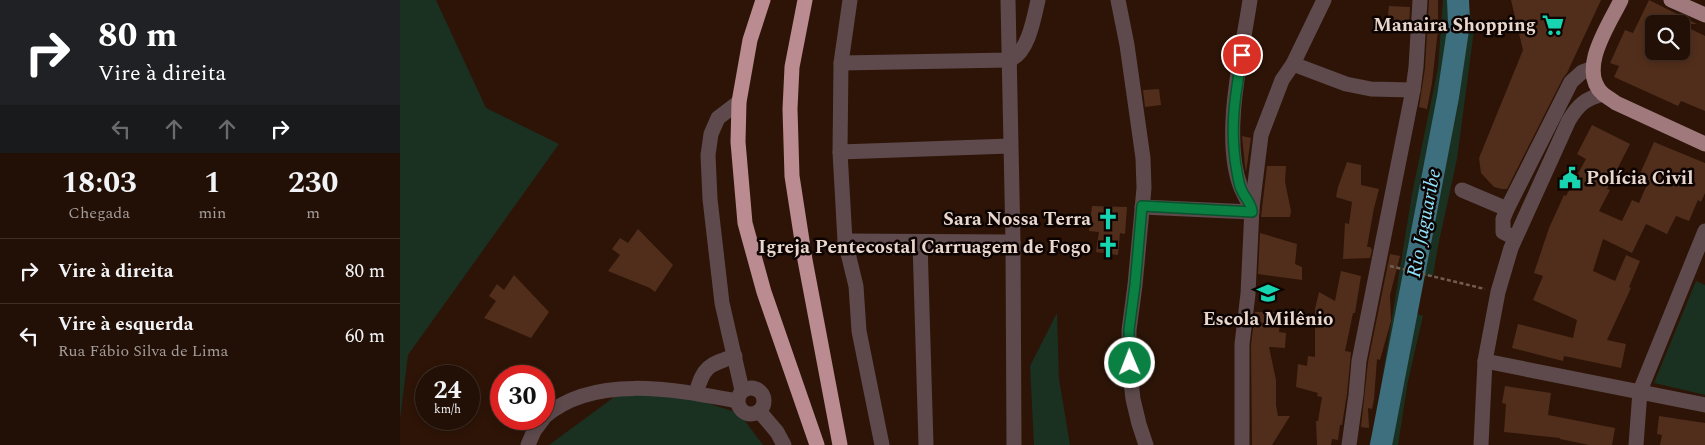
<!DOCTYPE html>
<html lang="pt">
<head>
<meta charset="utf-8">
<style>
	body { margin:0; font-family:Spectral,serif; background:#2e1d13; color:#f1f3f6; height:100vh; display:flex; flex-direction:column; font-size:19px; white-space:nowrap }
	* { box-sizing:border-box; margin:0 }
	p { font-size:16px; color:#a29c9a }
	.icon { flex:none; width:28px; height:28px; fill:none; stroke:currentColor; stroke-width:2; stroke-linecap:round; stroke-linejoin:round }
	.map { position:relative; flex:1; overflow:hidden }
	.sheet { display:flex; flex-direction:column; background:#220f05; width:400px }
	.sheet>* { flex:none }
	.banner { background:#202124; color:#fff; overflow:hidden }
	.fabs { position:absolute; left:1245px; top:15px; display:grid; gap:10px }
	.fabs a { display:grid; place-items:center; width:45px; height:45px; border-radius:8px; background:#220f05; box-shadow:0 2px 8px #0003,0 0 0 1px #3f2f27; font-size:25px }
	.speed { position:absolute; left:15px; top:365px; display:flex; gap:10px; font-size:25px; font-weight:700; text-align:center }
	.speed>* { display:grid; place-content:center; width:65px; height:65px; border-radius:50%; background:#220f05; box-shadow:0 2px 8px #0003,0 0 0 1px #3f2f27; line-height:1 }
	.speed small { font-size:12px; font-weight:400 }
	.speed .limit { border:8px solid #d22; background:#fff; color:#111 }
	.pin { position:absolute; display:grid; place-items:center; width:42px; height:42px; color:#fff; margin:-21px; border:2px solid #fff; border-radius:50%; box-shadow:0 1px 5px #0007 }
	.me { position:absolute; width:55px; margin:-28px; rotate:359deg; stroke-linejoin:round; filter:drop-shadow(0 0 4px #0008) }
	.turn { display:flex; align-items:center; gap:18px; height:105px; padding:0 15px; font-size:22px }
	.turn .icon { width:65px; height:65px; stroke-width:2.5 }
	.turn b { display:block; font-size:35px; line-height:42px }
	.lanes { display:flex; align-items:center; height:48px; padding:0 15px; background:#0003; justify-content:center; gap:25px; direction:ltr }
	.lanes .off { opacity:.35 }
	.eta { display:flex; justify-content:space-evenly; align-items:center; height:85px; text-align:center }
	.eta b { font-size:30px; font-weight:700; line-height:35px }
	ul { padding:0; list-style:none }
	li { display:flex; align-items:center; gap:15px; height:65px; padding:0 15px; border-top:1px solid #3f2f27 }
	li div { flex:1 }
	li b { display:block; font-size:19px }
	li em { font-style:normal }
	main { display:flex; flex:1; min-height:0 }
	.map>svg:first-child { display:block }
	.green { fill:#1a3021 }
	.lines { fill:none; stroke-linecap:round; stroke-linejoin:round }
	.river { stroke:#3d6f7e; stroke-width:22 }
	.building { fill:#502e1b }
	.path { stroke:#725c50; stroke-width:2.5; stroke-dasharray:4 2.5; stroke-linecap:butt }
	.minor { stroke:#5e4a4c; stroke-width:15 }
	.major { stroke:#a0797d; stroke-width:15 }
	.highway { stroke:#ba8b90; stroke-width:15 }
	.route-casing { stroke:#07532c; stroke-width:12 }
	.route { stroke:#0b8043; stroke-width:9 }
	.labels { text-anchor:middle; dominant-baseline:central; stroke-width:5; stroke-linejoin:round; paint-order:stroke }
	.poi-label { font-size:19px; font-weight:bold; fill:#e9d7ce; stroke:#0d0402; text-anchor:end }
	.water-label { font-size:20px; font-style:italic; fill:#8fe3fd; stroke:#0d0402 }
</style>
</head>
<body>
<main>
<section class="sheet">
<div class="banner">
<div class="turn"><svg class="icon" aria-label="right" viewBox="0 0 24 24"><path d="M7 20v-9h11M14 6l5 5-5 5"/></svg><div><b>80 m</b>Vire à direita</div></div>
<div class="lanes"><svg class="icon off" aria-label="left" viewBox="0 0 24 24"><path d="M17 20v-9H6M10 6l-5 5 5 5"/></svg><svg class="icon off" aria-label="ahead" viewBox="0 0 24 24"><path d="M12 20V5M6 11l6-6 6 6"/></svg><svg class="icon off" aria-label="ahead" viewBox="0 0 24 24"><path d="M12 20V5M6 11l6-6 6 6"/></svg><svg class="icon" aria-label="right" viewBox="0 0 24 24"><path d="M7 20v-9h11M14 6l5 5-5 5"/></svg></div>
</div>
<div class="eta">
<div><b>18:03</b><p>Chegada</p></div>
<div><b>1</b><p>min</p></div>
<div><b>230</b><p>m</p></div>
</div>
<ul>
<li><svg class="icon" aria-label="right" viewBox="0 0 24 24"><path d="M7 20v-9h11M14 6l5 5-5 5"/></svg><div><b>Vire à direita</b></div><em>80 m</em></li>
<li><svg class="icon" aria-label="left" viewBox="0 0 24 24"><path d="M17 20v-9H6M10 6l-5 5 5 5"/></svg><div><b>Vire à esquerda</b><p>Rua Fábio Silva de Lima</p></div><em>60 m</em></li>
</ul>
</section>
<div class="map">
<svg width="1305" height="445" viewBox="0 0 1305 445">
	<rect width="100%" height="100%" fill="#2d1407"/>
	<g class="green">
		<path d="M0 0H36L86 108 159 144 8 355 0 419Z"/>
		<path d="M1043 0H1067L1074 30 1057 159 1038 246 1033 276H1024L1015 313 1023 316 1008 381 998 445H969L974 429 1012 194 1038 68Z"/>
		<path d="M1296 281 1305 285V395L1254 383Z"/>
		<path d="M657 313 659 379 670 445H634L630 366Z"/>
		<path d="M236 381 339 413 363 445H149Z"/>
	</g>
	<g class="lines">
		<path class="river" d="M981 445 1048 97 1059 23 1058 0"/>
	</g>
	<g class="building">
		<path d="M1029 0H1038V29L1032 83 1027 109 1019 107 1025 68Z"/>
		<path d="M1111 0H1201L1167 73 1163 78 1107 189H1102L1094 187 1081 173 1079 158 1123 50Z"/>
		<path d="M1249 0 1297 24H1254V51H1281V24L1305 36V111L1281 101 1278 106 1214 77 1219 66 1210 63 1225 30 1233 33Z"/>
		<path d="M989 6 1010 7 1009 28 993 26 994 17 988 16Z"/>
		<path d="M759 89 761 105 745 107 743 90Z"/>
		<path d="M1192 125 1230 144 1207 189 1210 190 1199 211 1222 221 1232 200 1239 203 1249 180 1239 176 1254 142 1305 163V193L1301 202 1298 200 1289 221 1276 216 1267 234 1246 224 1232 253 1203 239 1193 271 1215 281 1226 255 1240 261 1229 287 1231 288 1207 340 1226 344 1221 368 1164 356 1163 361 1112 348 1118 324 1173 338 1177 320 1133 300 1143 276 1134 273 1149 228 1164 195 1166 196 1186 159 1177 154Z"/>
		<path d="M842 136 851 138 846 172 845 166Z"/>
		<path d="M947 162 961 165V185L979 189 974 208 967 247H970L972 250 970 258 943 259 945 223 949 224 952 202 936 197 938 187Z"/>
		<path d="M867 166H886L885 182 891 211 890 217H861Z"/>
		<path d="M692 206 727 207 725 234 720 233 718 255 696 252 699 232 689 231Z"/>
		<path d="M238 229 273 265 255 292 250 288 208 271 220 255 212 249 220 238 228 243Z"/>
		<path d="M860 233 897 244 895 264 902 267V280L858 274Z"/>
		<path d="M990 254 1000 256 990 295 991 321 980 360 977 359 974 399 972 409 968 408 969 428 961 427 968 362Z"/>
		<path d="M941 271 961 276 955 313H953L945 351 951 352 947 394 942 425H940L938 440 932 439 931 445H917L916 421H918L922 397 917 396 918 393 896 387 898 364 907 366 908 356 915 357V309L919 292 935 301Z"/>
		<path d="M114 275 149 312 131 338 84 318 96 301 89 296 97 284 104 290Z"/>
		<path d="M855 312H876V321L880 323 879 332 886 333 885 348 869 347 876 380V405L878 416H890L872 445H852L851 345Z"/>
		<path d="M1105 386 1151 393 1148 415 1215 428 1212 445H1189L1160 439V438L1104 432 1106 404 1102 403Z"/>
		<path d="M1259 416 1305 423V445H1260L1262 435 1257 434Z"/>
	</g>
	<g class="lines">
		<path class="path" d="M990 266 1085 289"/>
		<g class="minor">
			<path d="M450 0 441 63 440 152 445 241 456 286 459 331 482 445"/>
			<path d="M608 0 613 242 614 445"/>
			<path d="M718 0 727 45 743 158 744 188 735 285 729 330V363L733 399 739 424 746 445"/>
			<path d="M850 0C842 54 821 137 841 188 844 195 848 202 852 208"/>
			<path d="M441 63 609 60C628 54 634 18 638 0"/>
			<path d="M893 64 946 84 971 89 1013 90"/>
			<path d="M339 102 318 118 311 134 308 155 310 199 322 303 342 390"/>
			<path d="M440 152 610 146"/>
			<path d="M1062 190 1107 209"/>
			<path d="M742 207 852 212"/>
			<path d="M1115 238 1103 232V219L1107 209 1171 82 1182 72 1193 68"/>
			<path d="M445 241 613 242"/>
			<path d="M520 242 526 445"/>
			<path d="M1085 361 1305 405"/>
			<circle cx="351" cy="401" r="13"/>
			<path d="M296 393C304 366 308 365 335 356"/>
			<path d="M359 411 377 432 384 445"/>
			<path d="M144 417C194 373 278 390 337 401"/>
			<path d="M128 445 134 431 143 419"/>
			<path d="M842 445V344L848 294 852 208 861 135 882 80 893 64 924 0"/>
			<path d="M949 445 956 395 959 361 1013 90 1016 67 1020 0"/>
			<path d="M1081 445 1085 361 1098 292 1111 248 1169 120C1179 104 1185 99 1203 94"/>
			<path d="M1236 445 1240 391 1305 231"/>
		</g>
		<g class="major">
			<path d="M1221 0C1209 25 1177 70 1203 94 1207 97 1212 100 1216 103L1305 144"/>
			<path d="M1271 0 1305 15"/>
		</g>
		<g class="highway">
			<path d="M363 0 350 40 339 102 338 142 345 223 364 292 417 445"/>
			<path d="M405 0 392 67 390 109 392 176 405 260 440 445"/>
		</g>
	</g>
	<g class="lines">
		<g class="route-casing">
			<path id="route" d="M730 363 729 330 735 285 742 206 852 212C852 204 845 198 842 191 839 185 838 179 837 172 829 129 835 97 842 55"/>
		</g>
		<use href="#route" class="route"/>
	</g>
	<defs>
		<g id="supermarket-bare" transform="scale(1.725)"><path d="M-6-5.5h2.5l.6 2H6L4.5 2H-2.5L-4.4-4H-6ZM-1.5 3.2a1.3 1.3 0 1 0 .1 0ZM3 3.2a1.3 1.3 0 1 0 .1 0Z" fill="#18d5b2" stroke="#0d0402" stroke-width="2.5" paint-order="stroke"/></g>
		<g id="civic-bare" transform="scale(1.725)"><path d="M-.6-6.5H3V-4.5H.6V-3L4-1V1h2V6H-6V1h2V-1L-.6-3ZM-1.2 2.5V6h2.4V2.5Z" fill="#18d5b2" stroke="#0d0402" stroke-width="2.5" paint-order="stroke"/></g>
		<g id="church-bare" transform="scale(1.725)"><path d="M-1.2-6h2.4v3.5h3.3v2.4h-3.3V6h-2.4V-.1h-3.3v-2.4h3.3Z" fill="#18d5b2" stroke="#0d0402" stroke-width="2.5" paint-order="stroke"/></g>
		<g id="school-bare" transform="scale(1.725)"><path d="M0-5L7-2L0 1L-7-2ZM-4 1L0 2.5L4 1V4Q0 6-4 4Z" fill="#18d5b2" stroke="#0d0402" stroke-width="2.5" paint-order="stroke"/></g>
	</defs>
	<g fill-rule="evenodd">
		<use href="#supermarket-bare" x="1153" y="25"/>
		<use href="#civic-bare" x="1170" y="178"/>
		<use href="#church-bare" x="708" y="219"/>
		<use href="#church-bare" x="708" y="247"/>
		<use href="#school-bare" x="868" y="293"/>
	</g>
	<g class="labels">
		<g class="poi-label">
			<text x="1136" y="25">Manaira Shopping</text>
			<text x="1186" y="178" text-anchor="start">Polícia Civil</text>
			<text x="691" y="219">Sara Nossa Terra</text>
			<text x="691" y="247">Igreja Pentecostal Carruagem de Fogo</text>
			<text x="868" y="319" text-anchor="middle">Escola Milênio</text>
		</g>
		<g class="water-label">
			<text transform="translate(1024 223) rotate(-79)">Rio Jaguaribe</text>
		</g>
	</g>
</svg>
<div class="fabs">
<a><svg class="icon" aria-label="search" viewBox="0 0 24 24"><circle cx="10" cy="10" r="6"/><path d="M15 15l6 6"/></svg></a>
</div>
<div class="speed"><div>24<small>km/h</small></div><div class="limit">30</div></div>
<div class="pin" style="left:842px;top:55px;background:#d93025"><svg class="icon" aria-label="arrive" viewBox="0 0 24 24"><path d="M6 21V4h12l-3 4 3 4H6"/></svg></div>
<svg class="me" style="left:730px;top:363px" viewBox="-20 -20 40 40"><circle r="17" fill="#0b8043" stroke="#fff" stroke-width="3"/><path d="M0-11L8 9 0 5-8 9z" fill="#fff"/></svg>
</div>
</main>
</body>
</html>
